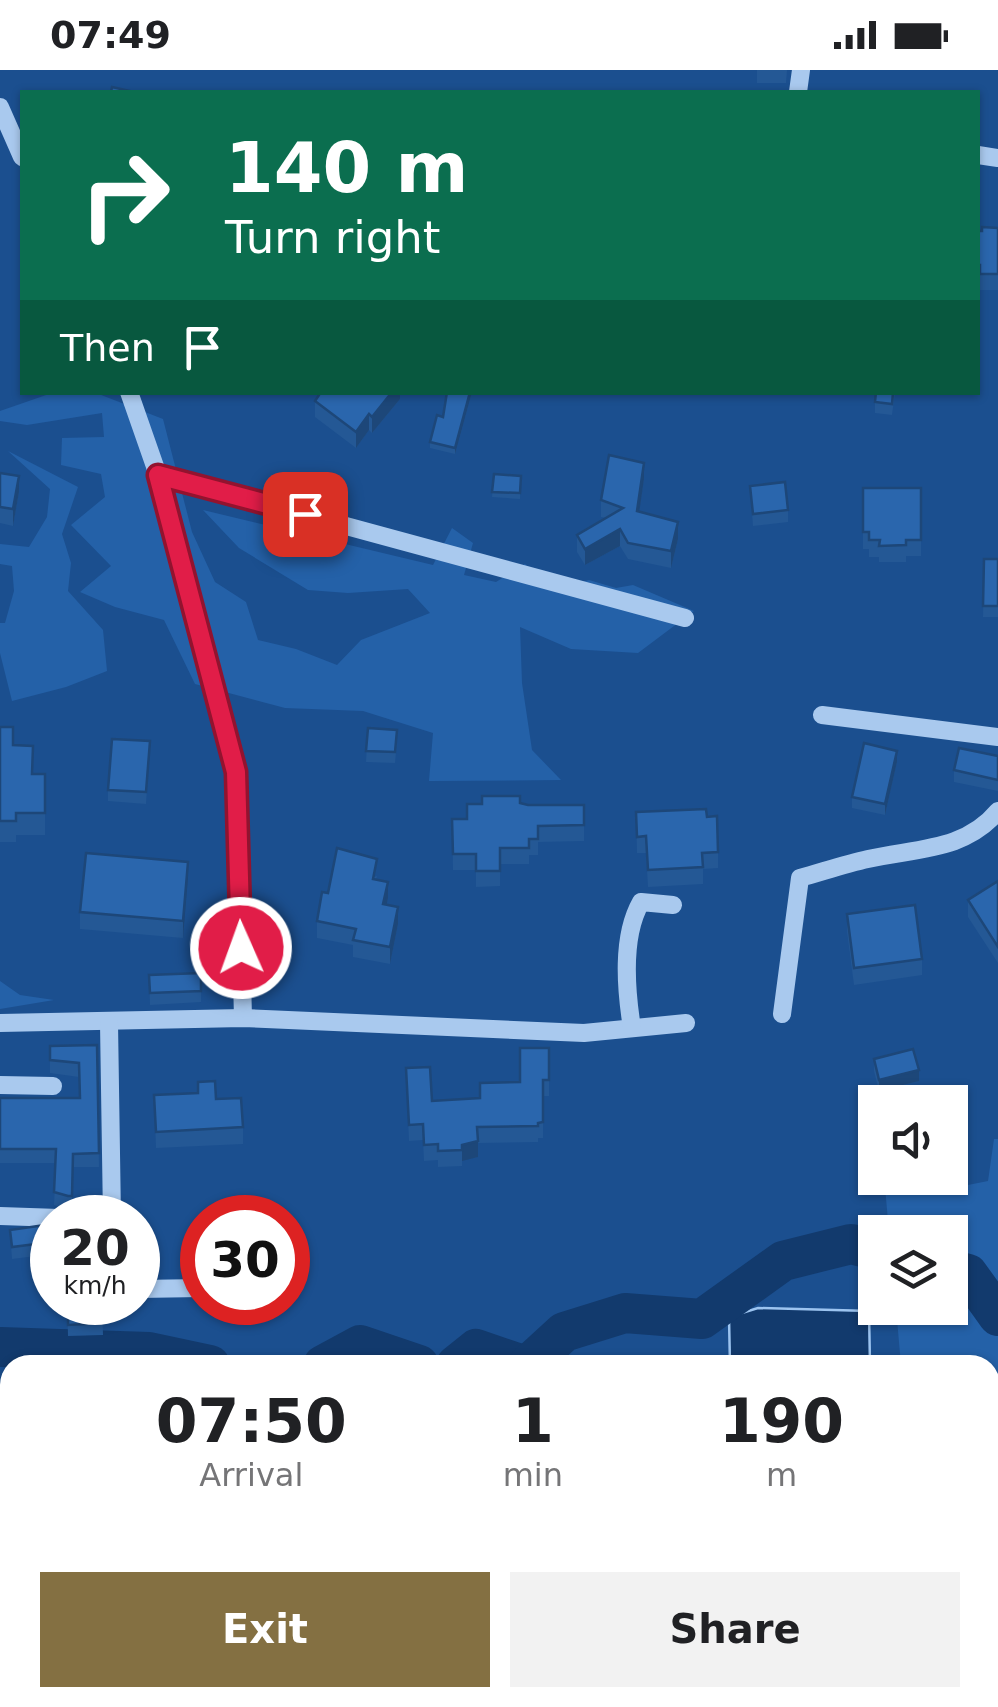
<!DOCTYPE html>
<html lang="en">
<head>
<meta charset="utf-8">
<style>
	body { margin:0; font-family:"DejaVu Sans",sans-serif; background:#f2f2f2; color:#202124; height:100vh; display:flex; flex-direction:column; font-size:38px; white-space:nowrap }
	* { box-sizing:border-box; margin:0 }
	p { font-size:32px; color:#757577 }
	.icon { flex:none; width:55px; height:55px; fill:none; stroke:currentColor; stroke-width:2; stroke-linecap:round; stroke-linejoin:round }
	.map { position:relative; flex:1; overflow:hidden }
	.panel { position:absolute; left:0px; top:1285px; width:1000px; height:352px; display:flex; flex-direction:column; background:#fff; border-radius:30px 30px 0 0; box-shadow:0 2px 8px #0004 }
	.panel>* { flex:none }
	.guide { position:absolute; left:20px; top:20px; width:960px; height:305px; border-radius:0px; box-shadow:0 2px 8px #0004; background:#0b6e4f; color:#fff; overflow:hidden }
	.controls { position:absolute; left:858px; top:1015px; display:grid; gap:20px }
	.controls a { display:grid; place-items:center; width:110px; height:110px; border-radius:0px; background:#fff; box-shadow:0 2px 8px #0004; font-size:50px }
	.speed { position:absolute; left:30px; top:1125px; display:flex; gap:20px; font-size:50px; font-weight:700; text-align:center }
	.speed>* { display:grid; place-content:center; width:130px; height:130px; border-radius:50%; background:#fff; box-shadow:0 2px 8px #0004; line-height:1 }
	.speed small { font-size:25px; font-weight:400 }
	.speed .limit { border:15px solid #d22; background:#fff; color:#111 }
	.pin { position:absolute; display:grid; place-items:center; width:85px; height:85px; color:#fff; margin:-42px; border-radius:20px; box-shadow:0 5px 15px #0006 }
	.me { position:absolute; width:110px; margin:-55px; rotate:358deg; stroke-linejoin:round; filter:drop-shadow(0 0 8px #0008) }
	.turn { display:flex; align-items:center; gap:35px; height:210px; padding:0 40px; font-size:45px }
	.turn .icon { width:130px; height:130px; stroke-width:2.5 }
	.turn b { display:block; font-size:70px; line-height:85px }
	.then { display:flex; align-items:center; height:95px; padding:0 40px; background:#0003; gap:20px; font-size:38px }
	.eta { display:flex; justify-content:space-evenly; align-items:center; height:170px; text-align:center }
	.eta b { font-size:60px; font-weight:700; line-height:70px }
	.button { display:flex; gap:20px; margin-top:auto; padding:20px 40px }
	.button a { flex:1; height:115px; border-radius:0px; background:#847042; color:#fff; font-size:40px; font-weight:700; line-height:115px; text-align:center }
	.button a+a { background:#f2f2f2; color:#202124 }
	.status { display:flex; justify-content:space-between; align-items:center; height:70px; padding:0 50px; background:#fff; direction:ltr }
	.status svg { height:28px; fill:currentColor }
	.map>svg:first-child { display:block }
	.green { fill:#2461a8 }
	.water { fill:#123a6d; stroke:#9cc4f0; stroke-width:2.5 }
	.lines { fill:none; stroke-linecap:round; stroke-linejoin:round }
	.river { stroke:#123a6d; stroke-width:40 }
	.minor { stroke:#a9c9ee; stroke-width:18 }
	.wall { fill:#245895 }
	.shaded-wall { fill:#1d4779 }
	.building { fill:#2a66ad; stroke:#1d4779; stroke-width:2.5 }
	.route-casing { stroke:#92132f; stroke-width:25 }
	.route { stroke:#e11d48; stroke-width:18 }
</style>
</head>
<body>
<div class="status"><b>07:49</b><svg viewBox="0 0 49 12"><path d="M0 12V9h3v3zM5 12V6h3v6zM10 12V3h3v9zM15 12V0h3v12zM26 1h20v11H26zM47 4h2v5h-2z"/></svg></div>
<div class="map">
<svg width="998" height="1637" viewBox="0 0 998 1637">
	<rect width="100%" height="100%" fill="#1b4f8f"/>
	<g class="green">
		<path d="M52 323H96L163 349 192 462 215 512 246 532 258 570 296 579 337 595 361 570 430 543 408 519 348 523 308 520 239 478 203 440 433 495 452 458 473 473 464 505 496 512 525 494 550 520 589 510 616 518 633 515 694 541 638 583 571 579 520 557 522 613 532 680 561 710 429 711 433 663 363 641 285 638 195 614 164 550 115 537 80 522 111 496 71 455 105 427 101 404 61 395 62 368 104 367 102 343 27 355 0 351V341Z"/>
		<path d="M8 381 78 417 62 464 71 493 68 521 103 560 107 601 66 617 12 631 0 583V553H5L14 521 12 496 0 494V474L29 477 47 447 50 419Z"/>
		<path d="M0 911 20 925 54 930 0 939Z"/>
		<path d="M994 1069H998V1348H990V1295H901L896 1238H950V1162H889L885 1117C908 1106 932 1101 953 1118L988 1111Z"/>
		<path d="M998 1601V1637H943L960 1628H990V1606Z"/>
		<path d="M366 1628H709V1637H371Z"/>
		<path d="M783 1628H833L839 1637H793Z"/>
	</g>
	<path class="water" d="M758 1238 869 1241 870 1295H730L729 1247Z"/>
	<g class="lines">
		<g class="river">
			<path d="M950 1199 968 1204 998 1246"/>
			<path d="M0 1277 149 1282 210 1295"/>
			<path d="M323 1295 360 1275 419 1295"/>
			<path d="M456 1295 476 1279 523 1295"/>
			<path d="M528 1295 564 1262 625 1243 702 1249 783 1191 851 1174 875 1180"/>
		</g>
		<g class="minor">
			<path d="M798 22 801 0"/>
			<path d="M0 37 22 87"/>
			<path d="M978 85 998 88"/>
			<path d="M129 322 158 405 237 702 243 948"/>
			<path d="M158 405 685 548"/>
			<path d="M822 645 998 667"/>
			<path d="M782 944 800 808C822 802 845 794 868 789 916 778 965 781 998 741"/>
			<path d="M0 953 243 948 584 963 686 953"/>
			<path d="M109 953 112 1148"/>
			<path d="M632 958C626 920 621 867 641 832L673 835"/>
			<path d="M0 1015 53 1016"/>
			<path d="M0 1146 59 1148"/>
			<path d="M138 1219 202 1218"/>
		</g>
	</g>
	<g class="wall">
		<path d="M757 0H787L786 13H757Z"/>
		<path d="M998 158V220H980V212H978V161Z"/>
		<path d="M400 322V329L372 363 369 360 356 378 315 347V331Z"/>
		<path d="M447 322H472L455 384 430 378V372L443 347Z"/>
		<path d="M895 322 892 345 875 343V332Z"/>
		<path d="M0 403 19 422 13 456 0 453Z"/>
		<path d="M494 404 521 406 520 429 492 427Z"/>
		<path d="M644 409 639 442 678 469 671 498 628 489 620 476 585 495 577 482V465L606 448 601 447V430Z"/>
		<path d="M750 416 788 440V452L753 456Z"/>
		<path d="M863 418H921V486H906V492H879V487H869V479H863Z"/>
		<path d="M984 489H998V547H983Z"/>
		<path d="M0 657 33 704H45V765H16V772H0Z"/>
		<path d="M368 658 397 671 395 693 366 692Z"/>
		<path d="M150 671 146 734 108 731V720Z"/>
		<path d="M998 686V721L954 712V700Z"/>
		<path d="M897 692 885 745 852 738V727Z"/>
		<path d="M520 733 528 735H584V771L538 772V785H529V794H500V816L476 817V800H453L452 749H467Z"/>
		<path d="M636 742 707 747 718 782V798L703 799V814L648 817 646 783H637Z"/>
		<path d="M377 806 376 809 388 828 386 835 398 854 390 894 353 887V875L317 868V851L328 823Z"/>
		<path d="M188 808 183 868 80 859V842Z"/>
		<path d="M998 811V893L968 847V830Z"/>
		<path d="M847 844 922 889V905L854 915 847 861Z"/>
		<path d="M201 903V932L150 935 149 905Z"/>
		<path d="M97 975 99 1097H73L72 1140H68L54 1135 56 1093H0V1028H79V1007L50 1003V976Z"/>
		<path d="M549 978V1026H543V1068H538V1072L478 1073V1087L462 1090V1096L438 1097V1090L424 1091 423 1070 409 1071 406 998 432 1031 480 1028 520 1012Z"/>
		<path d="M874 989 919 1011 879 1021 874 1001Z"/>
		<path d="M154 1025 216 1029 243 1057V1074L156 1078Z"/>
		<path d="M52 1154V1184L12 1189 10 1160Z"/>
		<path d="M67 1232H102L103 1265 68 1266Z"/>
	</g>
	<g class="shaded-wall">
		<path d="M392 322H400V329L372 363V347Z"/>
		<path d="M470 322H472L455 384V378Z"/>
		<path d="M369 344V360L356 378V362Z"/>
		<path d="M644 393V409L637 458V441Z"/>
		<path d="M19 406V422L13 456V439Z"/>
		<path d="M678 452V469L671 498V481Z"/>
		<path d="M620 459V476L585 495V479Z"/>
		<path d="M897 681V692L885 745V734Z"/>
		<path d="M188 792V808L183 868V851Z"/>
		<path d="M388 812V828L383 851V834Z"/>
		<path d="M398 837V854L390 894V877Z"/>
		<path d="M919 1000V1011L879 1021V1010Z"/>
		<path d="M478 1071V1087L462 1091V1075Z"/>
	</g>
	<g class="building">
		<path d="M112 17 134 22H111Z"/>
		<path d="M982 157 998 158V204H980V195H978V161H982Z"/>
		<path d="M321 322H392L372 347 369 344 356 362 315 331Z"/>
		<path d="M447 322H470L455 378 430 372 437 345 443 347Z"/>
		<path d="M876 322H893L892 334 875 332Z"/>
		<path d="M609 385 644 393 637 441 678 452 671 481 628 473 620 459 585 479 577 465 623 438 601 430Z"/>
		<path d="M0 403 19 406 13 439 0 437Z"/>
		<path d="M494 404 521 406 520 423 492 422Z"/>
		<path d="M785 412 788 440 753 444 750 416Z"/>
		<path d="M863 418H921V470H906V475L879 476 880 470H869V462H863Z"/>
		<path d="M984 489H998V536H983Z"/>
		<path d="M0 657H13V675L33 676 32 704H45V743H16V751H0Z"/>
		<path d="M368 658 397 660 395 682 366 681Z"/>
		<path d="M112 669 150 671 146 722 108 720Z"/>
		<path d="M864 673 897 681 885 734 852 727Z"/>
		<path d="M959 678 998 686V710L954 700Z"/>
		<path d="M482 726H520V733L528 735H584V755L538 756V769H529V778H500V801H476V784H453L452 749H467V734H482Z"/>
		<path d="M706 739 707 747 717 746 718 782 702 783 703 797 648 800 646 766 637 767 636 742Z"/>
		<path d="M337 778 377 789 373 809 388 812 383 834 398 837 390 877 353 870 356 859 317 851 322 822 328 823Z"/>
		<path d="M86 783 188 792 183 851 80 842Z"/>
		<path d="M998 811V877L968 830Z"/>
		<path d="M915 835 922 889 854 898 847 844Z"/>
		<path d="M201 903V921L150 923 149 905Z"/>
		<path d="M97 975 99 1083 73 1084 72 1126H68L54 1122 56 1079H0V1028H80L79 993 50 990V976Z"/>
		<path d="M520 978H549V1010H543V1052L538 1053V1056L477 1057 478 1071 462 1075V1080L438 1081V1074L424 1075 423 1054 409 1055 406 998 430 997 432 1031 480 1028V1013L520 1012Z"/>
		<path d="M913 979 919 1000 879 1010 874 989Z"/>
		<path d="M215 1011 216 1029 241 1028 243 1057 156 1062 154 1025 198 1023V1012Z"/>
		<path d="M52 1154V1172L12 1177 10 1160Z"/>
		<path d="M68 1232H102L103 1253 68 1255Z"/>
		<path d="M611 1628H635L647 1634 646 1637H605Z"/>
	</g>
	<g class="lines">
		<g class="route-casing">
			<path id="route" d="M241 878 236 702 158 405 305 444"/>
		</g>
		<use href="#route" class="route"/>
	</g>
</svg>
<div class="controls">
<a><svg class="icon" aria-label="sound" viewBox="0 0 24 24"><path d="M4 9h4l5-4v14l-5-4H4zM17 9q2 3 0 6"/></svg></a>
<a><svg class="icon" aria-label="layers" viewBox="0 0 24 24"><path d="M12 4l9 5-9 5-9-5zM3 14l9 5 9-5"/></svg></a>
</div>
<div class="speed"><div>20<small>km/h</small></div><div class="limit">30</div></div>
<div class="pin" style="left:305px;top:444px;background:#d93025"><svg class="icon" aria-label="arrive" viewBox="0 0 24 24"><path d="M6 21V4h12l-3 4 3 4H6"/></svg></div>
<svg class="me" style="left:241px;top:878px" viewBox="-20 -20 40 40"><circle r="17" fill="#e11d48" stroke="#fff" stroke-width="3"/><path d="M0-11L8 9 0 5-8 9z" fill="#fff"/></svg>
<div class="guide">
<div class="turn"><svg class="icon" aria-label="right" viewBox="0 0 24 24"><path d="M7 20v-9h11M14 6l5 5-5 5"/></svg><div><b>140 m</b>Turn right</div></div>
<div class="then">Then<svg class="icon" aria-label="arrive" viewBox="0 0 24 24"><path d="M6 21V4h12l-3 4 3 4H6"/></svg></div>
</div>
<section class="panel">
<div class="eta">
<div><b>07:50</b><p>Arrival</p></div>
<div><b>1</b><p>min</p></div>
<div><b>190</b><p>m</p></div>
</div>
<div class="button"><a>Exit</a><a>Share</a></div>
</section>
</div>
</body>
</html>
